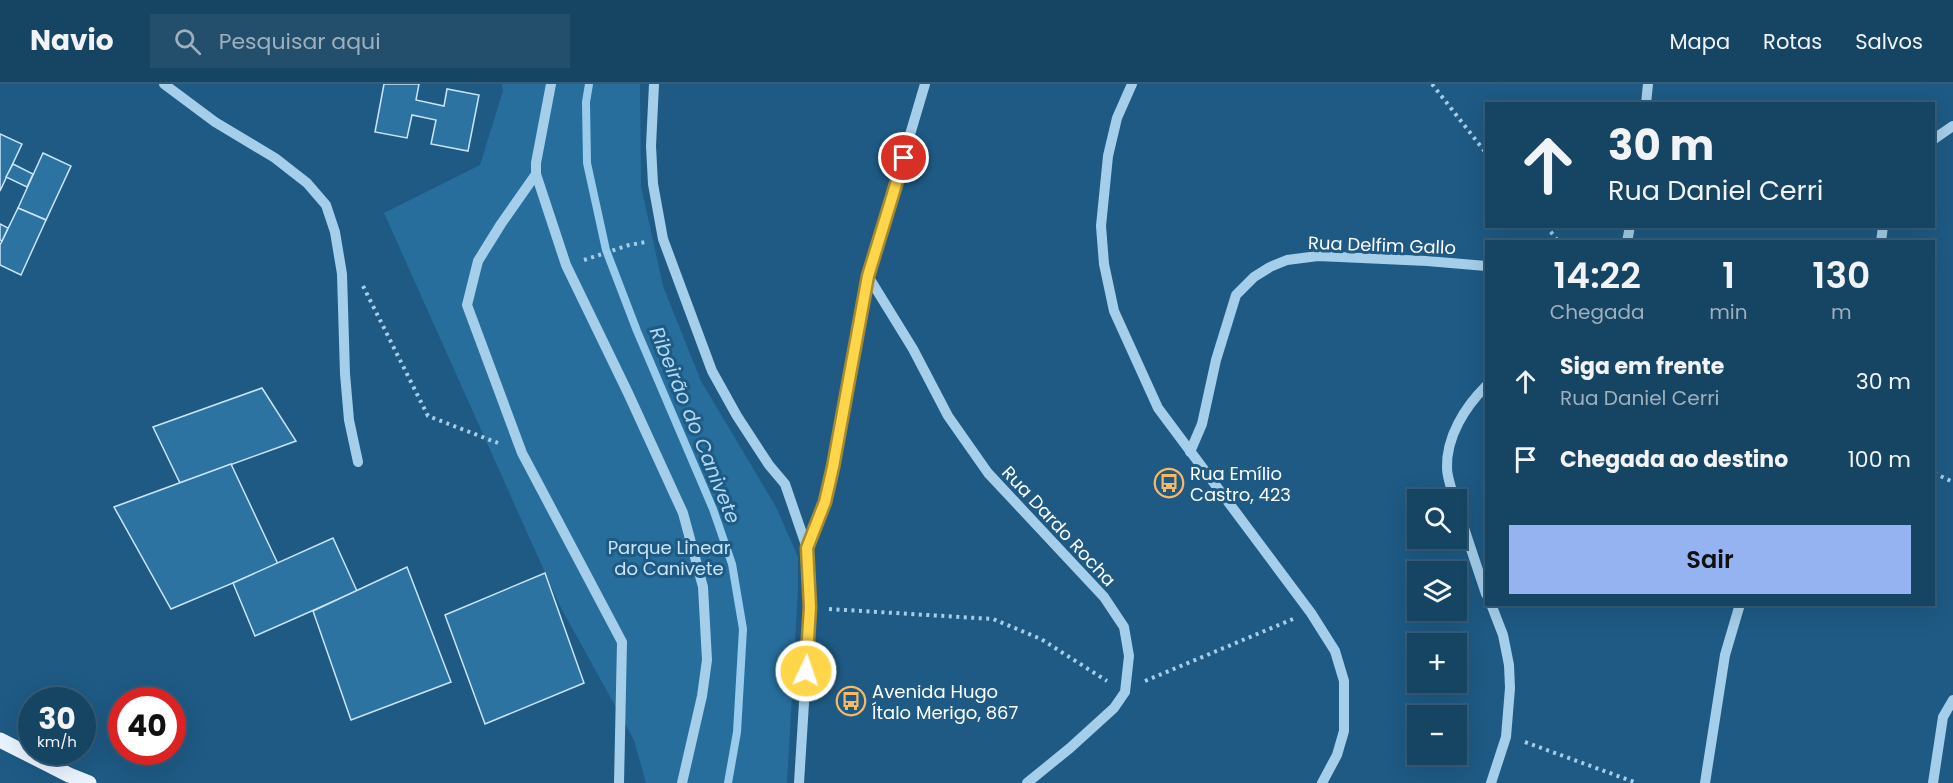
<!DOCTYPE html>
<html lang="pt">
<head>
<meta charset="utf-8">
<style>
	body { margin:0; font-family:Poppins,sans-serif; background:#234e6c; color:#f1f3f6; height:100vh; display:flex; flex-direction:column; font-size:22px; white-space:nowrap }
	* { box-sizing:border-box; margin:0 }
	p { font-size:20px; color:#9eb0be }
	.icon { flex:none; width:33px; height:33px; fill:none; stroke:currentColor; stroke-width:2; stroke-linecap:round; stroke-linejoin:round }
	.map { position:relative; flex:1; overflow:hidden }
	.panel { position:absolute; left:1485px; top:156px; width:450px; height:366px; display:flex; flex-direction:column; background:#164463; border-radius:0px; box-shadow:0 6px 24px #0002,0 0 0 2px #355c78 }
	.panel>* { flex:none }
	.top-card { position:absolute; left:1485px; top:18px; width:450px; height:126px; border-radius:0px; box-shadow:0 6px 24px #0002,0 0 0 2px #355c78; background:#164463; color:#f1f3f6; overflow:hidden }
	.buttons { position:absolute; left:1407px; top:405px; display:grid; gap:12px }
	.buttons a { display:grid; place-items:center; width:60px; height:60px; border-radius:0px; background:#164463; box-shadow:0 6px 24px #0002,0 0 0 2px #355c78; font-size:30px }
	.speed { position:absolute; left:18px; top:603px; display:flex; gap:12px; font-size:30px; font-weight:700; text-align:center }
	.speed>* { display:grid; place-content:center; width:78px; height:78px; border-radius:50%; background:#164463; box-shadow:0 6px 24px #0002,0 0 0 2px #355c78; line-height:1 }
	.speed small { font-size:15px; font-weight:400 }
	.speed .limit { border:9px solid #d22; background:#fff; color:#111 }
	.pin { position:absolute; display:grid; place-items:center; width:51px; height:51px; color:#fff; margin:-26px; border:3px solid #fff; border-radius:50%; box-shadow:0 2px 6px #0007 }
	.me { position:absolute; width:66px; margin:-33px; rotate:3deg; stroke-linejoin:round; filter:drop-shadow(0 0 4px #0008) }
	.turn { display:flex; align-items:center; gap:21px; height:126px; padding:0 24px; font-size:27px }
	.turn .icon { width:78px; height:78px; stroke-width:2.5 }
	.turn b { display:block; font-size:42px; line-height:51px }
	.eta { display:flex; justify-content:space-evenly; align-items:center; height:102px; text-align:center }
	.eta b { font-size:36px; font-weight:600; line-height:42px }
	.action { display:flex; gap:12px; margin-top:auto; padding:12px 24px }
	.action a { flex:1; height:69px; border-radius:0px; background:#95b2f1; color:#111; font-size:24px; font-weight:600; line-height:69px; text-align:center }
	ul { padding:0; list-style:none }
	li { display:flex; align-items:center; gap:18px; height:78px; padding:0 24px }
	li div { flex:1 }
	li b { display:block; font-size:22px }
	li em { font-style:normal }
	header { display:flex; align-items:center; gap:36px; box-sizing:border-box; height:84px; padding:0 30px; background:#164463; border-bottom:2px solid #355c78 }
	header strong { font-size:28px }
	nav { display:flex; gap:33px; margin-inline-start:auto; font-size:21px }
	.search { width:420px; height:54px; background:#234e6c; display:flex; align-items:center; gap:15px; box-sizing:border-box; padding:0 21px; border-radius:0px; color:#9eb0be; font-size:22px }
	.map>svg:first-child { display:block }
	.green { fill:#276e9d }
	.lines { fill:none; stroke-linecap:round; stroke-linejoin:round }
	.stream { stroke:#99cbec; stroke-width:8 }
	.building { fill:#2d73a2; stroke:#cae5f7; stroke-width:1.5 }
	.path { stroke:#a5ceea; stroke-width:4; stroke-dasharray:3 4.5; stroke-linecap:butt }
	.minor { stroke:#a5ceea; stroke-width:10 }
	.major { stroke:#e9f4fe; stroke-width:15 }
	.route-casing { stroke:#a68a30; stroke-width:15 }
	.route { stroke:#ffd54a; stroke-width:10 }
	.labels { text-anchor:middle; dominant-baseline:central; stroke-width:6; stroke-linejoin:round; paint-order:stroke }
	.street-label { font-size:18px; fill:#fff; stroke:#1e5a84 }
	.poi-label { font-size:18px; fill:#fff; stroke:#1e5a84; text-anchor:start }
	.park-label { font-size:18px; fill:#cae5f7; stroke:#1e5a84 }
	.water-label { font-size:20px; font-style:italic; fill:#b1d8f1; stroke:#1e5a84 }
</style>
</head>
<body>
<header>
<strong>Navio</strong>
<div class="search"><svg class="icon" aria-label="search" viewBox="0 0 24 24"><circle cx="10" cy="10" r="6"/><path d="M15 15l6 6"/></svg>Pesquisar aqui</div>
<nav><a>Mapa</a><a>Rotas</a><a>Salvos</a></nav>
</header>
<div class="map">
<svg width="1953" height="699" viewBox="0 0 1953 699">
	<rect width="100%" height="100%" fill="#1e5a84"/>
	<path class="green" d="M502 0H640L641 102 663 202 701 297 776 423 798 473V506L787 699H646L634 656 560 522 384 129 480 81 503 7Z"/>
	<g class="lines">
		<path class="stream" d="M589 0 586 18 587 79 606 166 637 247 713 425 732 480 743 545 737 648 728 699"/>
	</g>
	<g class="building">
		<path d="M384 0H419L416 16 444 22 447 5 479 11 468 67 431 60 436 36 412 31 407 54 375 48Z"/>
		<path d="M0 50 22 60 0 107Z"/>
		<path d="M43 69 71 82 46 136 18 124Z"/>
		<path d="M13 80 33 90 27 103 6 93Z"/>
		<path d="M18 124 46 136 21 191 0 181V161Z"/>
		<path d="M0 140 8 144 2 157 0 156Z"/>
		<path d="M262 304 296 357 180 399 153 343Z"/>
		<path d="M231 380 278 480 171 525 114 423Z"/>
		<path d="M333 454 357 507 255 552 233 499Z"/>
		<path d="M407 483 451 598 351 636 313 527Z"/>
		<path d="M545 489 584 599 485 640 445 531Z"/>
	</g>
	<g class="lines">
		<g class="path">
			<path d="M1432 0 1486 69"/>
			<path d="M1546 142 1559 158"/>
			<path d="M584 176 629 161 646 158"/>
			<path d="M363 202 428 332 498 359"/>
			<path d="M1934 389 1953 398"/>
			<path d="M829 525 993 535 1041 555 1107 597"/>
			<path d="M1145 597 1293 535"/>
			<path d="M1525 658 1637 699"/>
		</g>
		<g class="minor">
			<path d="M164 0 215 38 275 74 307 99 326 121 335 148 342 190 345 290 349 336 358 378"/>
			<path d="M551 0 536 79V90L566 181 628 309 683 429 703 503 707 576 702 612 682 699"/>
			<path d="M654 0 651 62 653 100 663 155 712 287 737 332 769 381 785 400 807 464 810 523 799 699"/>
			<path d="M1132 0 1117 34 1108 72 1101 142 1104 180 1114 227 1158 324 1311 529 1335 567 1344 597V647L1337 671 1322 699"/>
			<path d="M1646 20 1648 0"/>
			<path d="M1934 55 1953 42"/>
			<path d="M536 90 501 140 478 177 467 221 522 369 622 558 619 699"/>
			<path d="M1627 158 1630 142"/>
			<path d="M1881 158 1883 142"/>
			<path d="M868 192 913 265 948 332 988 389 1104 513 1124 543 1129 572 1125 608 1114 624 1070 664 1027 699"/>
			<path d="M1190 368 1202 340 1216 276 1236 211 1254 193 1270 183 1287 176 1318 172 1427 177 1486 182"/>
			<path d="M1455 416C1452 406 1447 394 1447 384 1446 353 1465 323 1486 302"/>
			<path d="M1456 420 1486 510"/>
			<path d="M807 464 825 419 833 383 868 192 925 0"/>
			<path d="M1491 520 1503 551 1509 581 1510 604 1506 653 1491 699"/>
			<path d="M1705 699 1725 571 1740 520"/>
			<path d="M1933 699 1943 633 1953 616"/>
		</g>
		<path class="major" d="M0 656 69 691 89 699"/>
	</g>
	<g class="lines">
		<g class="route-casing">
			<path id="route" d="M806 587 810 523 807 464 825 418 833 383 868 192 904 74"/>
		</g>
		<use href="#route" class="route"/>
	</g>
	<defs>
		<g id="bus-ring" transform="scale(1.5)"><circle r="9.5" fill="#1e5a84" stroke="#f9b864" stroke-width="1.5"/><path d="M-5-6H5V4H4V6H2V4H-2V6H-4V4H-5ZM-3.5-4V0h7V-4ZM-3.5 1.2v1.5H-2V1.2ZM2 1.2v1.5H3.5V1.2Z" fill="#f9b864"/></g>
	</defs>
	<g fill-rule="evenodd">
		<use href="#bus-ring" x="1169" y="399"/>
		<use href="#bus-ring" x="851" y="617"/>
	</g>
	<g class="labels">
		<g class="street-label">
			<text transform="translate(1382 161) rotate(2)">Rua Delfim Gallo</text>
			<text transform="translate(1059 442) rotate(47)">Rua Dardo Rocha</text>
		</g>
		<g class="poi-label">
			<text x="1190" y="389">Rua Emílio<tspan x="1190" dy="21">Castro, 423</tspan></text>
			<text x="872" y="607">Avenida Hugo<tspan x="872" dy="21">Ítalo Merigo, 867</tspan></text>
		</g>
		<g class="park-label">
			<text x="669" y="463">Parque Linear<tspan x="669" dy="21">do Canivete</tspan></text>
		</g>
		<g class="water-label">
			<text transform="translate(695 341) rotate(68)">Ribeirão do Canivete</text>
		</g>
	</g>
</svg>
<div class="buttons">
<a><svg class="icon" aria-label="search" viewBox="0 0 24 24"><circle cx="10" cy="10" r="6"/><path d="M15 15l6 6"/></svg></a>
<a><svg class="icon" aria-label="layers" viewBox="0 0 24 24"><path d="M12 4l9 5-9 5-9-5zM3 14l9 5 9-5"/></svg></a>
<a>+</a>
<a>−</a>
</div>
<div class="speed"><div>30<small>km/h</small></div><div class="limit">40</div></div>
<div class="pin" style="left:904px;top:74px;background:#d93025"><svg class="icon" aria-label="arrive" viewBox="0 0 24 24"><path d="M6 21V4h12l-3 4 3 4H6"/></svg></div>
<svg class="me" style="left:806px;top:587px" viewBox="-20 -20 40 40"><circle r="17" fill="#ffd54a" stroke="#fff" stroke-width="3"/><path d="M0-11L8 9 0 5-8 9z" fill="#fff"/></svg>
<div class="top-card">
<div class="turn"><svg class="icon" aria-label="ahead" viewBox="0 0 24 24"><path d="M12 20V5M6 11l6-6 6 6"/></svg><div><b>30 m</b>Rua Daniel Cerri</div></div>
</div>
<section class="panel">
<div class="eta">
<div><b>14:22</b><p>Chegada</p></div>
<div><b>1</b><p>min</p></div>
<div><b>130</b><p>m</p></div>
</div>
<ul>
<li><svg class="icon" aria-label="ahead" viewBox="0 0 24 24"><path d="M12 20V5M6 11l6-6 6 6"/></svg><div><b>Siga em frente</b><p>Rua Daniel Cerri</p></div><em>30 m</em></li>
<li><svg class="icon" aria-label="arrive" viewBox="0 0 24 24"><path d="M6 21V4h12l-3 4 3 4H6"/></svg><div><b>Chegada ao destino</b></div><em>100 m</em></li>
</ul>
<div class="action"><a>Sair</a></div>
</section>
</div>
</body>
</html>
